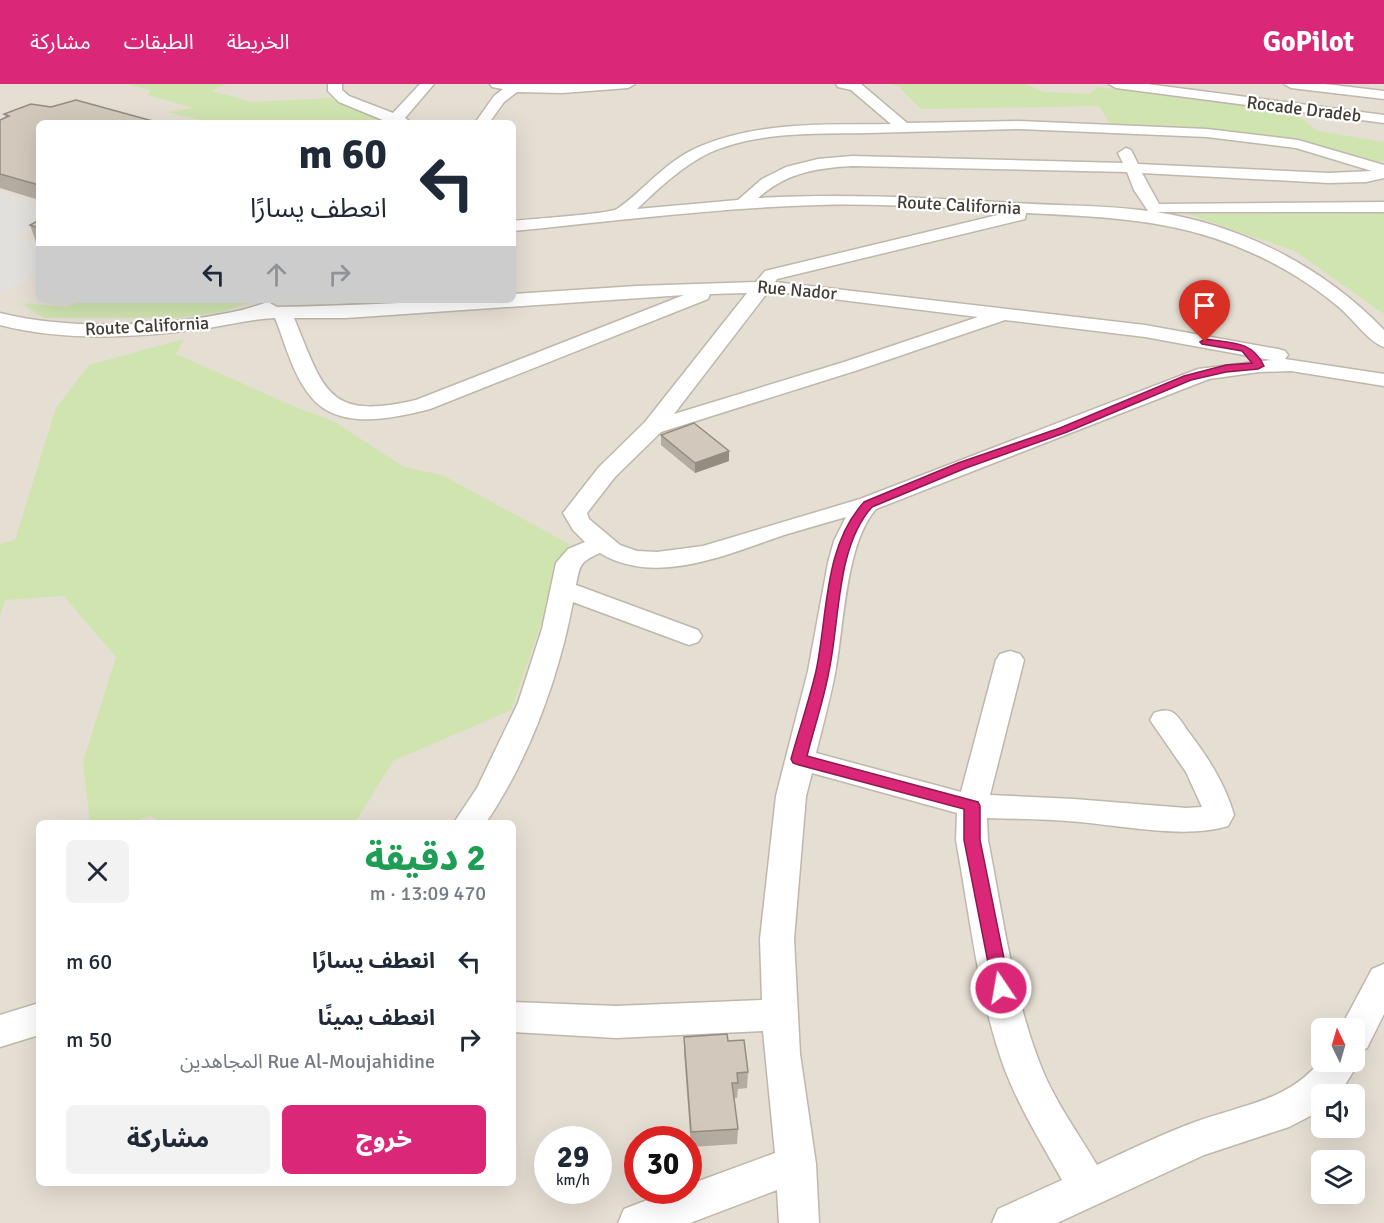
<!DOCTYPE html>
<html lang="ar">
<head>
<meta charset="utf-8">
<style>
	body { margin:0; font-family:Signika,"Noto Sans Arabic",sans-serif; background:#f2f2f3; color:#1f2937; direction:rtl; height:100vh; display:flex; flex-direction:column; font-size:22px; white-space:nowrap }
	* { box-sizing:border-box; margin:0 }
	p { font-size:20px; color:#747a83 }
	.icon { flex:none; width:33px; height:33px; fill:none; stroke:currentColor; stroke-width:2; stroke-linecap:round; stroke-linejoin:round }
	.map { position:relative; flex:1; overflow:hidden; direction:ltr }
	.side { position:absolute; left:36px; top:736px; width:480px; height:366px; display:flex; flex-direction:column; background:#fff; border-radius:9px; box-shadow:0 6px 24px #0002; direction:rtl }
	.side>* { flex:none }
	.top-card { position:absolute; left:36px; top:36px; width:480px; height:183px; border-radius:9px; box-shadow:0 6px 24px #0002; direction:rtl; background:#fff; color:#1f2937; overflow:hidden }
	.needle { width:39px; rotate:355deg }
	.fabs { position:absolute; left:1311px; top:934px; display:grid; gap:12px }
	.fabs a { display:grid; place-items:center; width:54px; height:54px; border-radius:9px; background:#fff; box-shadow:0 6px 24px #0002; font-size:30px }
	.speed { position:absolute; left:534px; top:1042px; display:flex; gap:12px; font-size:30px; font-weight:700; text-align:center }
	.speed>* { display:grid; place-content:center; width:78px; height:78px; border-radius:50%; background:#fff; box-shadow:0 6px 24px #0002; line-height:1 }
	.speed small { font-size:15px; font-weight:400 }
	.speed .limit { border:9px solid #d22; background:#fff; color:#111 }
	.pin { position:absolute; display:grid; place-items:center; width:51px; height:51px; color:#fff; margin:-62px -26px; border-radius:50% 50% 50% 0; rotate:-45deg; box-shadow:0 0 6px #0007 }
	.pin .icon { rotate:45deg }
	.me { position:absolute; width:66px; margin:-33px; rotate:348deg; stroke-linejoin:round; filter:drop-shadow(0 0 4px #0008) }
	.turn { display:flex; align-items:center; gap:21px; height:126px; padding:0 30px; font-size:27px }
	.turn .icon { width:78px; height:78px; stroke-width:2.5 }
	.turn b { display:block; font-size:42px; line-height:51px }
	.lanes { display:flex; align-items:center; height:57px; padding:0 30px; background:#0003; justify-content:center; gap:30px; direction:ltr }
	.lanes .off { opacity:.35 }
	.round { display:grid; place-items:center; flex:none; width:63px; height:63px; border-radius:9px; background:#f2f2f3 }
	.summary { display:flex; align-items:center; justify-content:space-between; height:102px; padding:0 30px }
	h1 { font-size:36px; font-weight:800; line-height:45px; color:#1e9e55 }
	.button { display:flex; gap:12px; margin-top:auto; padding:12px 30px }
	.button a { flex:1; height:69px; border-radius:9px; background:#db2777; color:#fff; font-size:24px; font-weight:800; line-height:69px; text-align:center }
	.button a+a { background:#f2f2f3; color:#1f2937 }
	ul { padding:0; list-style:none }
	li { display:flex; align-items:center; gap:18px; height:78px; padding:0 30px }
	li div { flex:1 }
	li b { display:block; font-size:22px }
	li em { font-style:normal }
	header { display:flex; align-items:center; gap:36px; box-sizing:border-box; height:84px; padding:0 30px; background:#db2777; color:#fff }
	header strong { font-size:28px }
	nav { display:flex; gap:33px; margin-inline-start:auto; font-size:21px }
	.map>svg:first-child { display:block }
	.residential { fill:#e5ded3; fill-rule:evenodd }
	.green { fill:#d0e4b0 }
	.parking { fill:#e2e0dd }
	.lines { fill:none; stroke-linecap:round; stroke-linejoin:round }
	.minor-casing { stroke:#bfb7ab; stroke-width:3 }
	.minor { fill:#fff; fill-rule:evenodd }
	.wall { fill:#b5aca1 }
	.shaded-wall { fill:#938c83 }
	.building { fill:#d2c8bb; stroke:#938c83; stroke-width:1.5 }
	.route { fill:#db2777; stroke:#8e194d; stroke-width:1.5 }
	.labels { text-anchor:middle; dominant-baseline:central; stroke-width:4.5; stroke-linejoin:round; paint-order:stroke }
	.far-street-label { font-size:18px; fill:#433d35; stroke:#fff }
</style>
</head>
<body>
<header>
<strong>GoPilot</strong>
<nav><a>الخريطة</a><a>الطبقات</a><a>مشاركة</a></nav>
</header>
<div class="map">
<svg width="1384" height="1139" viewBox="0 0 1384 1139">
	<rect width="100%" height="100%" fill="#f1ede5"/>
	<path class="residential" d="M0 0H1384V1139H0ZM39 39H513V216H39ZM39 740H513V1100H39ZM1322 945H1354V978H1322ZM1322 1011H1354V1044H1322ZM548 1056H598V1107H548ZM638 1056H688V1107H638ZM1322 1077H1354V1110H1322Z"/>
	<g class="green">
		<path d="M128 0H225L211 7 253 18 330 14 401 39H213L168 28 194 24 148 11 151 7Z"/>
		<path d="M889 0H1027L1043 8 1090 10 1097 3 1294 29 1318 47 1384 58V76L1378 78 1308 58 1268 51 1110 40 1099 22 921 25 899 3Z"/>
		<path d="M1384 129V230L1295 167 1187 130Z"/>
		<path d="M84 216H256L222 228 179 234H44L21 219 67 223Z"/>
		<path d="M184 255 176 270 293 322 333 337 404 383 442 391 569 460 511 626 393 677 355 739 168 740 150 732 129 739H90L83 678 116 573 64 512 5 516 0 531V460L15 456 56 324 89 281Z"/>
	</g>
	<path class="parking" d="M0 108 39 121V143L15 154 39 162V192L0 208Z"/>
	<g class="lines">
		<g class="minor-casing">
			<g id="minor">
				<path d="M328 0H342V6L349 12 393 29 420 0H434L405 34 412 39H390L339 18 328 7Z"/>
				<path d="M490 0H635L628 4 562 9 517 8 504 18 489 39H475L494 12 503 5 492 3Z"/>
				<path d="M836 0H861L907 39 1019 37 1207 45 1298 56 1384 81V94L1366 98 1329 99 1142 89 1159 120 1384 118V128H1156C1241 141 1324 183 1384 246V263C1370 259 1352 234 1340 224 1327 213 1313 203 1299 194 1207 137 1131 134 1026 129L1025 135 777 195 775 198 1145 241 1278 265 1285 267 1288 271 1285 275 1384 290V302L1291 287 1259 288 1209 295 876 425C846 459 844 539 836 584 831 612 823 641 816 669L961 708 996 576 1000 570 1010 567 1020 570 1024 576 990 711 1074 715 1186 724 1202 723 1186 688 1150 636 1154 629C1160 627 1165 625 1172 628 1178 631 1183 640 1187 646 1207 672 1225 699 1234 731L1228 742C1187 755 1123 742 1080 738 1050 735 1018 735 987 734L988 756C1003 832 1013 913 1042 985 1056 1019 1078 1049 1097 1081 1129 1066 1162 1050 1195 1038 1241 1021 1290 1017 1322 975V978H1354V945H1340L1372 885 1384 880V930L1367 964 1355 969 1359 978 1340 1009 1338 1011H1322V1026L1289 1043 1204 1071 1057 1139H992L998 1125 1062 1096C1042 1060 1020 1025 1005 986 978 913 970 832 956 756L957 729 812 689 806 712 794 855 800 970 816 1080 819 1139H779L777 1106 690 1139H618L624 1125 671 1107H688V1101L775 1069 763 947 616 954 513 948V918L616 922 762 916 760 855 776 712 808 587 828 479 834 457 846 433C825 439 804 445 784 451 729 470 655 503 600 469 580 478 580 480 576 501L698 546 702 552 698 558 689 561 573 518C559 593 529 676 485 740H453L477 704 518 619 542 545 556 479 568 465 585 458 573 446 563 429 599 383 645 338 747 209 710 210 708 215 430 325C395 334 340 347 312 314 293 292 286 261 275 234 247 235 221 243 193 246 131 254 61 257 0 241V229C67 246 160 243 228 229 242 227 255 222 268 218L277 223C356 222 434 216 513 216V210L637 202 756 198 765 187 1010 128C946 124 882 119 818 121 716 124 614 137 513 147V137C529 135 609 130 617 125 646 105 666 76 701 62 760 37 828 41 891 40L851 6 838 3ZM1019 45 1207 53 1296 64 1372 87 1329 89 1138 80 1131 66 1126 64 1118 69 1123 79 852 72 818 75 786 83 762 95 738 116 637 125C659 104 681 83 709 69 757 47 816 50 868 49 918 48 969 46 1019 45ZM852 82 1127 88 1134 106 1148 127C1104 121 1059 122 1015 119 929 114 844 109 758 114 786 89 816 84 852 82ZM777 208 978 233 844 278 674 330 767 209ZM684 211 416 316C327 337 324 306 294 234H346ZM1005 236 1145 253 1271 276 1198 285 860 415 703 462 657 468 637 467 620 461 589 435 587 429 615 393 661 348 858 286Z"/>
				<path d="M1109 0H1147L1384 31V39L1116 4Z"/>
				<path d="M1284 0H1325L1384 7V15L1291 4Z"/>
				<path d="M39 919V951L0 963V931Z"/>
			</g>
		</g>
		<use href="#minor" class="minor"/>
	</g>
	<g class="wall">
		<path d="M4 30 39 39V116L0 104V36L6 34Z"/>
		<path d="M39 136V159L36 158 30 141Z"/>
		<path d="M661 351 729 367V377L695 389 661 361Z"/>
		<path d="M684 953 728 957 748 988 747 1004 738 1005 737 1014H734L738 1045 737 1060 691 1063 684 968Z"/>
	</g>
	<path class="shaded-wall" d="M729 367V377L695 389V379Z"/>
	<g class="building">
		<path d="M76 16 160 39H39V101L0 90V36L9 32 4 30 31 20 51 23Z"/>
		<path d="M39 136V144L30 141Z"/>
		<path d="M694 339 729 367 695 379 661 351Z"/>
		<path d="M727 950 728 957 744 956 748 988 737 989 738 999H732L738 1045 691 1048 684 953Z"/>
	</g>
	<path class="route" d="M1205 255C1230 259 1252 256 1264 282L1258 285 1226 288 1191 296 1067 348 966 384 872 423C836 463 840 536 829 587 824 615 814 644 807 672L978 718 980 722V756L1010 904 1008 910 1001 912 995 910 993 904 964 756V725L799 681 793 679 791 675C799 646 809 617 816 587 828 531 823 463 864 418L958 379 1060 344 1184 292 1226 281 1252 279 1242 267 1202 260 1200 258Z"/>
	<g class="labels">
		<g class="far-street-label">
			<text transform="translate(1304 25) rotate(7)">Rocade Dradeb</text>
			<text transform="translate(959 121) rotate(3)">Route California</text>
			<text transform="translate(797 206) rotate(5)">Rue Nador</text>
			<text transform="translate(147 242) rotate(-3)">Route California</text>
		</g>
	</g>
</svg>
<div class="fabs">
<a><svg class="needle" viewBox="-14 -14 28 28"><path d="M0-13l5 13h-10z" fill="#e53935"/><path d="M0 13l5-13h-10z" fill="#747a83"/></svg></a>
<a><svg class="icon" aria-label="sound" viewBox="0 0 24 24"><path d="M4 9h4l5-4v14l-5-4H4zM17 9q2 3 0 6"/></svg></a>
<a><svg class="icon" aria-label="layers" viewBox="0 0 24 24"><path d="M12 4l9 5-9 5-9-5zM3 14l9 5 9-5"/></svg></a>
</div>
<div class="speed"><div>29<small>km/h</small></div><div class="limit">30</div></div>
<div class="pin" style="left:1205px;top:258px;background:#d93025"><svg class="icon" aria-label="arrive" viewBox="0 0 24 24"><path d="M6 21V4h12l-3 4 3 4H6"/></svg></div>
<svg class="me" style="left:1001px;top:904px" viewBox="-20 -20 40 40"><circle r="17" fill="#db2777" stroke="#fff" stroke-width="3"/><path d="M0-11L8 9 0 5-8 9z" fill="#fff"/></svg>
<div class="top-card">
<div class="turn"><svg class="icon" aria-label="left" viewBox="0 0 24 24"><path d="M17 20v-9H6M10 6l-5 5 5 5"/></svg><div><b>60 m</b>انعطف يسارًا</div></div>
<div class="lanes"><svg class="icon" aria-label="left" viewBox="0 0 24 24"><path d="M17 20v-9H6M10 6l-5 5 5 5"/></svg><svg class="icon off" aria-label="ahead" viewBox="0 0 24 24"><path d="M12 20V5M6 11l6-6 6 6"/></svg><svg class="icon off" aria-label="right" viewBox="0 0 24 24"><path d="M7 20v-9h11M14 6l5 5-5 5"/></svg></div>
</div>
<section class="side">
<div class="summary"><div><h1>2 دقيقة</h1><p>470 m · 13:09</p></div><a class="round"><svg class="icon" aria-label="close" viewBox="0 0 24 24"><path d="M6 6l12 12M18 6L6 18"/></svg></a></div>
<ul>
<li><svg class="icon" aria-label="left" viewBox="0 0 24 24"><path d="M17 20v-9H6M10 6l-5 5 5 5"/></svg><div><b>انعطف يسارًا</b></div><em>60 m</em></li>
<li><svg class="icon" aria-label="right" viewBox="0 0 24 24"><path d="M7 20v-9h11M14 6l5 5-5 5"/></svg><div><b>انعطف يمينًا</b><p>Rue Al-Moujahidine المجاهدين</p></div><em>50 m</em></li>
</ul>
<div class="button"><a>خروج</a><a>مشاركة</a></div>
</section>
</div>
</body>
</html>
